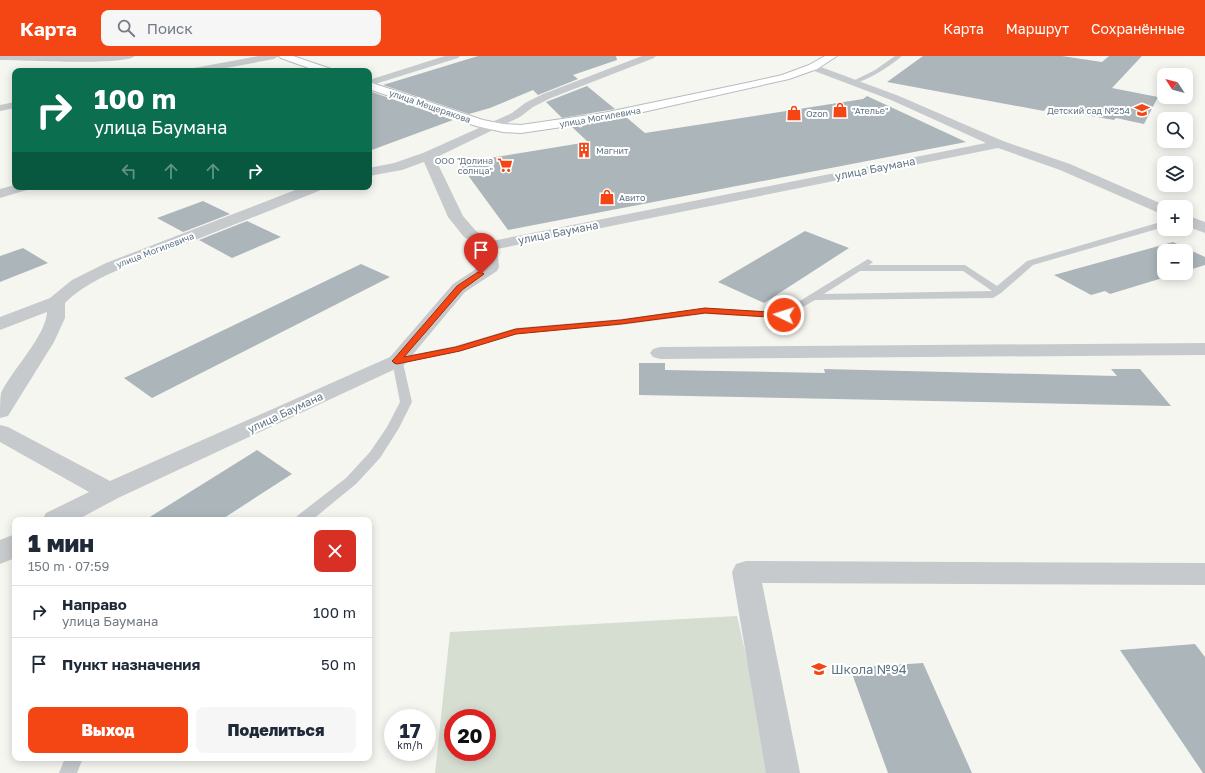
<!DOCTYPE html>
<html lang="ru">
<head>
<meta charset="utf-8">
<style>
	body { margin:0; font-family:"Golos Text",sans-serif; background:#f6f6f7; color:#1f2937; height:100vh; display:flex; flex-direction:column; font-size:15px; white-space:nowrap }
	* { box-sizing:border-box; margin:0 }
	p { font-size:13px; color:#747a83 }
	.icon { flex:none; width:22px; height:22px; fill:none; stroke:currentColor; stroke-width:2; stroke-linecap:round; stroke-linejoin:round }
	.map { position:relative; flex:1; overflow:hidden }
	.side { position:absolute; left:12px; top:461px; width:360px; height:244px; display:flex; flex-direction:column; background:#fff; border-radius:8px; box-shadow:0 2px 10px #0003 }
	.side>* { flex:none }
	.top-card { position:absolute; left:12px; top:12px; width:360px; height:122px; border-radius:8px; box-shadow:0 2px 10px #0003; background:#0b6e4f; color:#fff; overflow:hidden }
	.needle { width:26px; rotate:306deg }
	.fabs { position:absolute; left:1157px; top:12px; display:grid; gap:8px }
	.fabs a { display:grid; place-items:center; width:36px; height:36px; border-radius:8px; background:#fff; box-shadow:0 2px 10px #0003; font-size:20px }
	.speed { position:absolute; left:384px; top:653px; display:flex; gap:8px; font-size:20px; font-weight:700; text-align:center }
	.speed>* { display:grid; place-content:center; width:52px; height:52px; border-radius:50%; background:#fff; box-shadow:0 2px 10px #0003; line-height:1 }
	.speed small { font-size:10px; font-weight:400 }
	.speed .limit { border:6px solid #d22; background:#fff; color:#111 }
	.pin { position:absolute; display:grid; place-items:center; width:34px; height:34px; color:#fff; margin:-41px -17px; border-radius:50% 50% 50% 0; rotate:-45deg; box-shadow:0 0 4px #0007 }
	.pin .icon { rotate:45deg }
	.me { position:absolute; width:44px; margin:-22px; rotate:274deg; stroke-linejoin:round; filter:drop-shadow(0 0 3px #0008) }
	.turn { display:flex; align-items:center; gap:14px; height:84px; padding:0 16px; font-size:18px }
	.turn .icon { width:52px; height:52px; stroke-width:2.5 }
	.turn b { display:block; font-size:28px; line-height:34px }
	.lanes { display:flex; align-items:center; height:38px; padding:0 16px; background:#0003; justify-content:center; gap:20px; direction:ltr }
	.lanes .off { opacity:.35 }
	.round { display:grid; place-items:center; flex:none; width:42px; height:42px; border-radius:8px; background:#f6f6f7 }
	.summary { display:flex; align-items:center; justify-content:space-between; height:68px; padding:0 16px }
	h1 { font-size:24px; font-weight:800; line-height:30px }
	.cta { display:flex; gap:8px; margin-top:auto; padding:8px 16px }
	.cta a { flex:1; height:46px; border-radius:8px; background:#f34614; color:#fff; font-size:16px; font-weight:800; line-height:46px; text-align:center }
	.cta a+a { background:#f6f6f7; color:#1f2937 }
	ul { padding:0; list-style:none }
	li { display:flex; align-items:center; gap:12px; height:52px; padding:0 16px; border-top:1px solid #e0e1e3 }
	li div { flex:1 }
	li b { display:block; font-size:15px }
	li em { font-style:normal }
	header { display:flex; align-items:center; gap:24px; box-sizing:border-box; height:56px; padding:0 20px; background:#f34614; color:#fff }
	header strong { font-size:19px }
	nav { display:flex; gap:22px; margin-inline-start:auto; font-size:14px }
	.search { width:280px; height:36px; background:#f6f6f7; display:flex; align-items:center; gap:10px; box-sizing:border-box; padding:0 14px; border-radius:8px; color:#747a83; font-size:15px }
	.map>svg:first-child { display:block }
	.green { fill:#d6ded2; fill-rule:evenodd }
	.building { fill:#acb6ba }
	.lines { fill:none; stroke-linecap:round; stroke-linejoin:round }
	.secondary-casing { stroke:#b6bcc0; stroke-width:2 }
	.lane { fill:#c7cacd; fill-rule:evenodd }
	.street { fill:#c7cacd; fill-rule:evenodd }
	.secondary { fill:#fff; fill-rule:evenodd }
	.route { fill:#f34614; stroke:#9e2e0d }
	.labels { text-anchor:middle; dominant-baseline:central; stroke-width:4; stroke-linejoin:round; paint-order:stroke }
	.far-street-label { font-size:9px; fill:#617685; stroke:#fff }
	.far-poi-label { font-size:9px; fill:#617685; stroke:#fff; text-anchor:start }
	.street-label { font-size:11px; fill:#617685; stroke:#fff }
	.near-poi-label { font-size:13px; fill:#617685; stroke:#fff; text-anchor:start }
</style>
</head>
<body>
<header>
<strong>Карта</strong>
<div class="search"><svg class="icon" aria-label="search" viewBox="0 0 24 24"><circle cx="10" cy="10" r="6"/><path d="M15 15l6 6"/></svg>Поиск</div>
<nav><a>Карта</a><a>Маршрут</a><a>Сохранённые</a></nav>
</header>
<div class="map">
<svg width="1205" height="717" viewBox="0 0 1205 717">
	<rect width="100%" height="100%" fill="#f6f6f1"/>
	<path class="green" d="M737 560 773 717H435L450 576ZM453 662H487V696H453Z"/>
	<g class="building">
		<path d="M478 0H616L617 4 573 19 578 23 538 39 533 34 490 52 469 58 383 29Z"/>
		<path d="M923 0H1062L1102 6 1109 0H1142L1112 32 1158 41 1144 68 1116 62 1114 64 1046 52 1044 55 887 26Z"/>
		<path d="M587 30 615 53 562 62 546 46Z"/>
		<path d="M369 35 453 64 369 95Z"/>
		<path d="M867 40 966 86 508 174 459 107 588 86 572 71 626 61 645 77 863 43Z"/>
		<path d="M203 145 230 158 183 176 157 162Z"/>
		<path d="M247 165 281 181 232 202 199 184Z"/>
		<path d="M805 175 849 192 764 247 718 226Z"/>
		<path d="M1173 186 1205 201V209L1186 215V195H1164V217H1179L1110 238 1105 235 1091 239 1054 219Z"/>
		<path d="M23 192 48 207 0 226V200Z"/>
		<path d="M361 208 390 221 152 342 124 322Z"/>
		<path d="M639 307H665V314L825 317 824 313 1117 320 1111 313H1140L1171 350 639 339Z"/>
		<path d="M257 394 292 418 221 464H145Z"/>
		<path d="M1195 588 1205 601V717H1203L1120 594Z"/>
		<path d="M923 607 972 717H888L850 612Z"/>
	</g>
	<g class="lines">
		<g class="secondary-casing">
			<g id="secondary">
				<path d="M279 0H293L331 13 332 15H317L281 2Z"/>
				<path d="M825 0H837L817 13 789 23 603 65 521 77 503 76 476 70 369 33V26L483 64 503 68 521 69 603 57 751 26 782 19 809 9Z"/>
			</g>
		</g>
		<g class="lane">
			<path d="M895 0H902C895 7 859 31 851 26L875 14Z"/>
			<path d="M1164 165V171L1033 209 1001 237 993 242 815 244 784 262 705 258 621 269 517 278 461 295 403 307 412 346 399 372 380 402 356 428 312 464H295L297 460 346 422 370 396 387 371 400 346 392 305 393 303 455 290 516 272 621 263 705 252 782 256 868 203 873 206 869 209H965L997 230 1027 205ZM860 215H963L992 235 824 238Z"/>
			<path d="M65 702H83L77 717H59Z"/>
		</g>
		<g class="street">
			<path d="M0 0H135C126 10 20 4 0 4Z"/>
			<path d="M258 0H279L274 3 210 15H189L194 12Z"/>
			<path d="M445 0H460L458 2 369 30V24Z"/>
			<path d="M642 0H656L654 2 551 42 533 51 520 61 435 102 463 160 476 175 492 185 986 87 891 44 809 13 808 11 813 8 899 40 1003 85 1070 108 1169 151H1164V158L1159 157 1060 114 998 92 497 193 499 211 497 215 465 236 404 309 118 442 77 464H42L46 457 89 436 0 386V369L8 371 110 425 390 301 453 228 482 209 481 192 464 181 448 161 424 106 402 114 369 120V112L394 107 423 97 512 57 525 47 543 38Z"/>
			<path d="M15 46V52L0 55V49Z"/>
			<path d="M15 129V131H29L27 134 0 142V133Z"/>
			<path d="M303 131H323L321 134C272 154 223 173 173 193 139 206 92 220 65 247V262L54 286 8 360 0 362C0 355 0 343 1 337 11 315 46 280 47 256L0 274V261L50 242 72 224 106 207Z"/>
			<path d="M1186 159 1205 166V177L1186 170Z"/>
			<path d="M1205 287V299L660 303 653 301 650 297 653 293 660 291Z"/>
			<path d="M15 478V502L0 508V484Z"/>
			<path d="M746 505 1205 507V529L762 527 800 717H766L732 516 736 508Z"/>
		</g>
		<use href="#secondary" class="secondary"/>
	</g>
	<path class="route" d="M478 216H481L484 218 462 234 404 301 456 291 516 273 621 264 705 252 784 257 788 259 784 262 705 257 621 268 516 278 460 295 397 308 394 307 392 305 394 303 457 230Z"/>
	<defs>
		<g id="shop-bare" transform="scale(1.2)"><path d="M-5-2.5h2.3a2.7 3.5 0 0 1 5.4 0H5L5.5 6h-11ZM-1.5-2.5h3a1.5 2.3 0 0 0-3 0Z" fill="#f34614" stroke="#fff" stroke-width="2.5" paint-order="stroke"/></g>
		<g id="school-bare" transform="scale(1.2)"><path d="M0-5L7-2L0 1L-7-2ZM-4 1L0 2.5L4 1V4Q0 6-4 4Z" fill="#f34614" stroke="#fff" stroke-width="2.5" paint-order="stroke"/></g>
		<g id="building-bare" transform="scale(1.2)"><path d="M-4-6H4V6H1V3H-1V6H-4ZM-2.5-4.3h1.7v1.8h-1.7ZM.8-4.3h1.7v1.8H.8ZM-2.5-1h1.7V.8h-1.7ZM.8-1h1.7V.8H.8Z" fill="#f34614" stroke="#fff" stroke-width="2.5" paint-order="stroke"/></g>
		<g id="supermarket-bare" transform="scale(1.2)"><path d="M-6-5.5h2.5l.6 2H6L4.5 2H-2.5L-4.4-4H-6ZM-1.5 3.2a1.3 1.3 0 1 0 .1 0ZM3 3.2a1.3 1.3 0 1 0 .1 0Z" fill="#f34614" stroke="#fff" stroke-width="2.5" paint-order="stroke"/></g>
	</defs>
	<g fill-rule="evenodd">
		<use href="#shop-bare" x="840" y="54"/>
		<use href="#school-bare" x="1142" y="54"/>
		<use href="#shop-bare" x="794" y="57"/>
		<use href="#building-bare" x="584" y="94"/>
		<use href="#supermarket-bare" x="505" y="109"/>
		<use href="#shop-bare" x="607" y="141"/>
		<use href="#school-bare" x="819" y="613"/>
	</g>
	<g class="labels">
		<g class="far-street-label">
			<text transform="translate(430 50) rotate(19)">улица Мещерякова</text>
			<text transform="translate(600 61) rotate(-10)">улица Могилевича</text>
			<text transform="translate(155 194) rotate(-21)">улица Могилевича</text>
		</g>
		<g class="far-poi-label">
			<text x="852" y="54">"Ателье"</text>
			<text x="1130" y="54" text-anchor="end">Детский сад №254</text>
			<text x="806" y="57">Ozon</text>
			<text x="596" y="94">Магнит</text>
			<text x="493" y="104" text-anchor="end">ООО "Долина<tspan x="493" dy="10">солнца"</tspan></text>
			<text x="619" y="141">Авито</text>
		</g>
		<g class="street-label">
			<text transform="translate(875 112) rotate(-11)">улица Баумана</text>
			<text transform="translate(558 176) rotate(-11)">улица Баумана</text>
			<text transform="translate(285 356) rotate(-25)">улица Баумана</text>
		</g>
		<g class="near-poi-label">
			<text x="831" y="613">Школа №94</text>
		</g>
	</g>
</svg>
<div class="fabs">
<a><svg class="needle" viewBox="-14 -14 28 28"><path d="M0-13l5 13h-10z" fill="#e53935"/><path d="M0 13l5-13h-10z" fill="#747a83"/></svg></a>
<a><svg class="icon" aria-label="search" viewBox="0 0 24 24"><circle cx="10" cy="10" r="6"/><path d="M15 15l6 6"/></svg></a>
<a><svg class="icon" aria-label="layers" viewBox="0 0 24 24"><path d="M12 4l9 5-9 5-9-5zM3 14l9 5 9-5"/></svg></a>
<a>+</a>
<a>−</a>
</div>
<div class="speed"><div>17<small>km/h</small></div><div class="limit">20</div></div>
<div class="pin" style="left:481px;top:218px;background:#d93025"><svg class="icon" aria-label="arrive" viewBox="0 0 24 24"><path d="M6 21V4h12l-3 4 3 4H6"/></svg></div>
<svg class="me" style="left:784px;top:259px" viewBox="-20 -20 40 40"><circle r="17" fill="#f34614" stroke="#fff" stroke-width="3"/><path d="M0-11L8 9 0 5-8 9z" fill="#fff"/></svg>
<div class="top-card">
<div class="turn"><svg class="icon" aria-label="right" viewBox="0 0 24 24"><path d="M7 20v-9h11M14 6l5 5-5 5"/></svg><div><b>100 m</b>улица Баумана</div></div>
<div class="lanes"><svg class="icon off" aria-label="left" viewBox="0 0 24 24"><path d="M17 20v-9H6M10 6l-5 5 5 5"/></svg><svg class="icon off" aria-label="ahead" viewBox="0 0 24 24"><path d="M12 20V5M6 11l6-6 6 6"/></svg><svg class="icon off" aria-label="ahead" viewBox="0 0 24 24"><path d="M12 20V5M6 11l6-6 6 6"/></svg><svg class="icon" aria-label="right" viewBox="0 0 24 24"><path d="M7 20v-9h11M14 6l5 5-5 5"/></svg></div>
</div>
<section class="side">
<div class="summary"><div><h1>1 мин</h1><p>150 m · 07:59</p></div><a class="round" style="background:#d93025;color:#fff"><svg class="icon" aria-label="close" viewBox="0 0 24 24"><path d="M6 6l12 12M18 6L6 18"/></svg></a></div>
<ul>
<li><svg class="icon" aria-label="right" viewBox="0 0 24 24"><path d="M7 20v-9h11M14 6l5 5-5 5"/></svg><div><b>Направо</b><p>улица Баумана</p></div><em>100 m</em></li>
<li><svg class="icon" aria-label="arrive" viewBox="0 0 24 24"><path d="M6 21V4h12l-3 4 3 4H6"/></svg><div><b>Пункт назначения</b></div><em>50 m</em></li>
</ul>
<div class="cta"><a>Выход</a><a>Поделиться</a></div>
</section>
</div>
</body>
</html>
